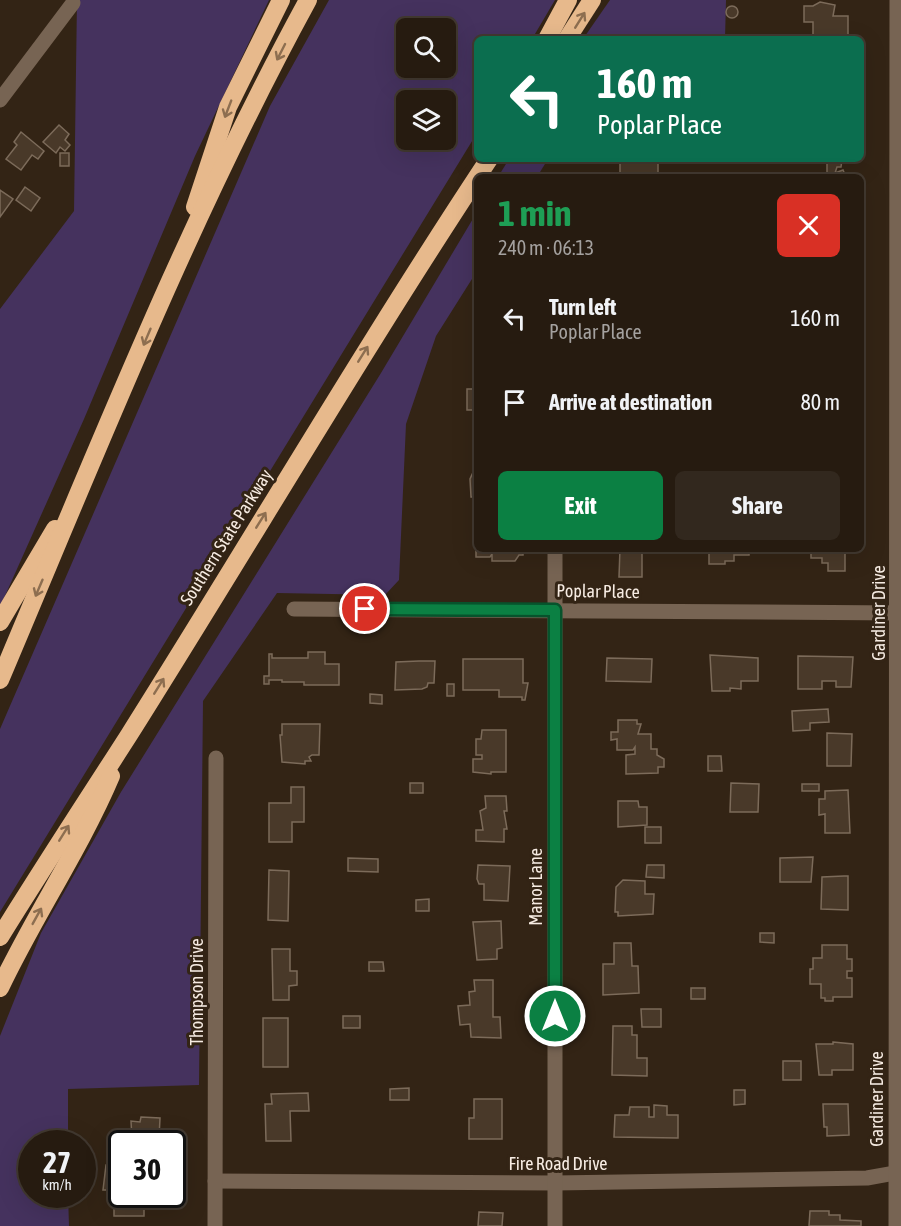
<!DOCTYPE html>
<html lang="en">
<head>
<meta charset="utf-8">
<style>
	body { margin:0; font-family:"Asap Condensed",sans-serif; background:#32281e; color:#f1f3f6; height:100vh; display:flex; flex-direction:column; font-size:22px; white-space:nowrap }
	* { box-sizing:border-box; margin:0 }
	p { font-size:20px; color:#a4a19f }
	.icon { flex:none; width:33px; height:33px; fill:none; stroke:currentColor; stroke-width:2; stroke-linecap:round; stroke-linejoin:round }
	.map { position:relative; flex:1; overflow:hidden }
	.panel { position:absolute; left:474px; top:174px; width:390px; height:378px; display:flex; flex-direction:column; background:#261b10; border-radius:9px; box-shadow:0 6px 24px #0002,0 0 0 2px #423930 }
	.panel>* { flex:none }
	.guide { position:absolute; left:474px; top:36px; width:390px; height:126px; border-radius:9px; box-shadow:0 6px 24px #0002,0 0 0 2px #423930; background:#0b6e4f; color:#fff; overflow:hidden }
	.fabs { position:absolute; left:396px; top:18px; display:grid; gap:12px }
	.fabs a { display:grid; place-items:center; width:60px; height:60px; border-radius:9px; background:#261b10; box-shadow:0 6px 24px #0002,0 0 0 2px #423930; font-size:30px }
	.speed { position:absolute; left:18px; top:1130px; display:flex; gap:12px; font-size:30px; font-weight:700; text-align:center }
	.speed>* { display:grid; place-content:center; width:78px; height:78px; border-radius:50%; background:#261b10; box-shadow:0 6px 24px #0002,0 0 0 2px #423930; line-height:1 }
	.speed small { font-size:15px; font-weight:400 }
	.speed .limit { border:3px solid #111; border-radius:9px; background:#fff; color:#111 }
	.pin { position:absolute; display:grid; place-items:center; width:51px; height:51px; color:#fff; margin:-26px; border:3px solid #fff; border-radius:50%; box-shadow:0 2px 6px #0007 }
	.me { position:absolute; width:66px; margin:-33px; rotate:0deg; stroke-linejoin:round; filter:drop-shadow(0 0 4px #0008) }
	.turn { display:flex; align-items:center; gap:21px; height:126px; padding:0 24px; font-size:27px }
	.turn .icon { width:78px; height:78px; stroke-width:2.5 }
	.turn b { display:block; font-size:42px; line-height:51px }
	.round { display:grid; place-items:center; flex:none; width:63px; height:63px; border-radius:9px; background:#32281e }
	.overview { display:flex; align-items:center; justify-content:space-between; height:102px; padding:0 24px }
	h1 { font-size:36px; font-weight:700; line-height:45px; color:#1e9e55 }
	.primary-button { display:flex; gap:12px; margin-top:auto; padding:12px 24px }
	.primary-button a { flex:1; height:69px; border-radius:9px; background:#0b8043; color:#fff; font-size:24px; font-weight:700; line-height:69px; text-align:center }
	.primary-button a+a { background:#32281e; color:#f1f3f6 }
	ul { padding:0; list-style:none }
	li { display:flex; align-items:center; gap:18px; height:84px; padding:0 24px }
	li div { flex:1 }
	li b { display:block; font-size:22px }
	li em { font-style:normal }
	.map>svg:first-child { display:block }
	.green { fill:#45325e; fill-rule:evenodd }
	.building { fill:#493929; stroke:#7c6b5a; stroke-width:1.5 }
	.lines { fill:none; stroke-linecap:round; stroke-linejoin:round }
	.minor { stroke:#776453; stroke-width:15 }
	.highway { stroke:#e7b98c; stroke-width:18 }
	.oneway { stroke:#8d6e50 }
	.route-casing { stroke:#07532c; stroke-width:15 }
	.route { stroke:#0b8043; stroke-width:10 }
	.labels { text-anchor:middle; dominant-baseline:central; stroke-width:6; stroke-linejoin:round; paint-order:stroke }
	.street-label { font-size:18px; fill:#f7ece3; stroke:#332415 }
</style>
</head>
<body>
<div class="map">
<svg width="901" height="1226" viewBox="0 0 901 1226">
	<rect width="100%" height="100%" fill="#332415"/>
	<g class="green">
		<path d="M77 0H269L195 156 84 419 0 607V309L74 211Z"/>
		<path d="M329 0H555L532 39H477V133L0 912V729L270 106ZM446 28V68H406V28ZM406 100H446V140H406Z"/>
		<path d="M610 0H726L725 39H583Z"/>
		<path d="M509 159H548L537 177H498Z"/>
		<path d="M477 212V271L436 336 406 424 399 580 385 595 277 593 203 701 199 1085 68 1089V1143H32V1194H68L69 1226H0V1036L41 933 121 792 381 373Z"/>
	</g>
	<g class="building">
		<path d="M820 2 835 5 833 16H848V39L813 38V22H804V6H813Z"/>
		<circle cx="732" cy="12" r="6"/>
		<path d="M59 125 69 134 65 140 70 145 65 151 60 147 56 153 43 142Z"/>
		<path d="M21 132 44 151 38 159 32 155 21 170 6 159 17 145 14 142Z"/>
		<rect x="60" y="153" width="9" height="13"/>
		<path d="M620 159H658V177H615L620 176Z"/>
		<path d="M827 159H842L841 167H837L835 173 843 170 846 177H821L827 176Z"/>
		<path d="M25 187 40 198 31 211 16 200Z"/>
		<path d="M0 190 13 199 0 217Z"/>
		<rect x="467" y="389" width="10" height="21"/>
		<path d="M475 468H477V497H471L470 479Z"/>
		<path d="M476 534 477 549H523V555H519L515 561H492V554L490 557H476Z"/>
		<path d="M620 549H642V577H619Z"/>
		<path d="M709 549H749V555H734V561H725V564H709Z"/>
		<path d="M801 549H845V571H828V563H822V558H811V553H800Z"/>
		<path d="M308 652H325V664H339V685H304V682H282V680H269V684H264V676H269V654H272V658H308Z"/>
		<path d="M710 655 758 658V681H741V689L730 688V691H712Z"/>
		<path d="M798 656 853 657 851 687H836V681H822V689H798Z"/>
		<path d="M607 658 652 659 651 682 606 681Z"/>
		<path d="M463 659H523V683H528L525 700H522V697H499V690H463Z"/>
		<path d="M419 661H435L434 683H428L427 687 422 689 395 690 396 662Z"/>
		<rect x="447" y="684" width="7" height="12"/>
		<path d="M370 694 382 695V704L370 703Z"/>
		<path d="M828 709 829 722 810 723V730L793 731 792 711Z"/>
		<path d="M618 720H637V724H641L638 734H651V749H657V755L664 759V767H658V773L626 774V755L635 754V747L633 750H617V739L611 740V732H618Z"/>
		<path d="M282 724H320L319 755H312L309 757 311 761H305V764L282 762 280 735H282Z"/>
		<path d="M482 730H506V772H491V774L473 772V759H482V755H476V739H481Z"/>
		<path d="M827 733 852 734 851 766H827Z"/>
		<path d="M708 756H721L722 771H708Z"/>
		<rect x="410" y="783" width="13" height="10"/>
		<path d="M731 783 759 784 758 812H730Z"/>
		<rect x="802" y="784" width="17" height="7"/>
		<path d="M291 787H304V822H292V842H269V803H291Z"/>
		<path d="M848 790 850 833H825V814L819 815V799H825V791Z"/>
		<path d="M485 796H506L507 811H504L507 829H504V842L476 841V830H483L480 811 486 808Z"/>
		<path d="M618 801H638L639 807H647V825L618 827Z"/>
		<rect x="645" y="827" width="16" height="16"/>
		<path d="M813 857 811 882H780V858Z"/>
		<path d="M348 858 378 859V872L348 871Z"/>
		<path d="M478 865 510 866 508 901 484 900V884H479L477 879Z"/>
		<path d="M647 865H664V878L646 877Z"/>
		<path d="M269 870 289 871 288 921 268 920Z"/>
		<path d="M844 876H848V910L821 909 822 877Z"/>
		<path d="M623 880 645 881V894H654L653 914 618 916V912H615L616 887Z"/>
		<path d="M429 899V911H416V900Z"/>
		<path d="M501 921 502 948 497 949V959L477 960 473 922Z"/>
		<path d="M760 933H774V943L760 942Z"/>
		<path d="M614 943H631L632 966H638L639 993 603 995V964H614Z"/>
		<path d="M822 945H847V959H852V971H847V978H852V997H833V1001H825V998H821V984H810V969H813V958H822Z"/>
		<path d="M272 949H290V971H297V985L289 986V1000H273Z"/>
		<path d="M369 962H383L384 971H369Z"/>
		<path d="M474 980H493V1017H500L501 1038 471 1037 470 1024 460 1025 458 1006 470 1005 469 992 475 991Z"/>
		<rect x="691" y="988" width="14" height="11"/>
		<path d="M641 1009H661V1027H642Z"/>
		<rect x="343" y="1016" width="17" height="12"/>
		<rect x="263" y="1018" width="25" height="49"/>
		<path d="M613 1026H632V1035H637V1058H647V1076L612 1075Z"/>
		<path d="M833 1042 853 1044V1070H832V1075H819L816 1044H833Z"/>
		<rect x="783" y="1061" width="18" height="19"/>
		<path d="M409 1088V1100H390V1089Z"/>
		<path d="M734 1090H745V1104L734 1105Z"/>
		<path d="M308 1093 309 1111H290L291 1141H266L265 1104H272L271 1094Z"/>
		<path d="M474 1099H502V1139H469V1118H474Z"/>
		<path d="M823 1104H848L849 1135 827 1136V1127H824Z"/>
		<path d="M654 1105 667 1106V1115H678V1138L614 1137 615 1115H629L630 1107H649V1117H654Z"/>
		<path d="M141 1117 160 1118 159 1139H164V1143H143L144 1135 136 1134V1140L132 1139 131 1121 140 1122Z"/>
		<path d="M106 1165H118V1168H122V1194H144V1216H114V1190H103Z"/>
		<path d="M810 1211H829V1215H840V1220L861 1221V1226H809Z"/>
		<path d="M479 1212 503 1213 502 1226H478Z"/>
	</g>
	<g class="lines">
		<g class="minor">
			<path d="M0 100 73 3"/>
			<path d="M294 609 901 613"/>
			<path d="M215 1181 555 1183 867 1178 901 1172"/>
			<path d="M215 1226 216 758"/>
			<path d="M555 1226V549"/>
			<path d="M896 1226 897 0"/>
		</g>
		<g class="highway">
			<path d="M547 39 568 0"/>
			<path d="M567 39 592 0"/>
			<path d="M195 207 228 107 281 0"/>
			<path d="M0 622 55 529"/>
			<path d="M0 680C97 451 189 218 308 0"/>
			<path d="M0 937C42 869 86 802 129 735 250 543 364 348 489 159"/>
			<path d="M0 988C34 916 80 849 111 776"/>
		</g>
	</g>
	<defs><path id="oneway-shaft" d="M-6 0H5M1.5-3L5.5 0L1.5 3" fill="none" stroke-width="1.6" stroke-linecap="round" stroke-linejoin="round" transform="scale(1.5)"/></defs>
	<g class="oneway">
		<use href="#oneway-shaft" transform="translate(580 20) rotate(-58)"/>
		<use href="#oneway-shaft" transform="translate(281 52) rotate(117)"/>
		<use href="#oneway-shaft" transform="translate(228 109) rotate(111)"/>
		<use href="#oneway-shaft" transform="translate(147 337) rotate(113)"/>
		<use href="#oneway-shaft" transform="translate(363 354) rotate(-58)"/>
		<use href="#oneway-shaft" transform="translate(261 520) rotate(-58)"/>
		<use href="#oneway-shaft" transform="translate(39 588) rotate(113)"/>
		<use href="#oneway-shaft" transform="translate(159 686) rotate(-58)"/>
		<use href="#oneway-shaft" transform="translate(64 833) rotate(-58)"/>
		<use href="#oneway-shaft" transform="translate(37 916) rotate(-61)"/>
	</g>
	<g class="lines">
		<g class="route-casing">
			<path id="route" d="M365 609 555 610V1016"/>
		</g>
		<use href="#route" class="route"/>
	</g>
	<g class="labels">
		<g class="street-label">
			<text transform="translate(226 537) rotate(-58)">Southern State Parkway</text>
			<text transform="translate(598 591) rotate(1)">Poplar Place</text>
			<text transform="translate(878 613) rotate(-90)">Gardiner Drive</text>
			<text transform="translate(535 887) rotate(-90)">Manor Lane</text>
			<text transform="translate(196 992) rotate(-90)">Thompson Drive</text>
			<text transform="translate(876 1099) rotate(-90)">Gardiner Drive</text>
			<text x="558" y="1163">Fire Road Drive</text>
		</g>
	</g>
</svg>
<div class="fabs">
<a><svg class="icon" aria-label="search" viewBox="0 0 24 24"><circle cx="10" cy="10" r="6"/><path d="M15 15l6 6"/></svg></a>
<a><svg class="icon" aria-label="layers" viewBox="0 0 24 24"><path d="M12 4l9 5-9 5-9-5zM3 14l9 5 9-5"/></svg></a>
</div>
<div class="speed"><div>27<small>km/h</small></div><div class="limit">30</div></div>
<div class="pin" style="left:365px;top:609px;background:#d93025"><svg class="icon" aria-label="arrive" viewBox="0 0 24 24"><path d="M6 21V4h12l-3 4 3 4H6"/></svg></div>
<svg class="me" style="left:555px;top:1016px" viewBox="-20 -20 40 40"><circle r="17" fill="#0b8043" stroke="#fff" stroke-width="3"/><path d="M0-11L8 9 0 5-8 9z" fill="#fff"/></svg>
<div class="guide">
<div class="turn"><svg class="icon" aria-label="left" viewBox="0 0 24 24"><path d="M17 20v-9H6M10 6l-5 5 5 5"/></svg><div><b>160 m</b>Poplar Place</div></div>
</div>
<section class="panel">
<div class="overview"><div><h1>1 min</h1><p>240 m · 06:13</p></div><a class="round" style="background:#d93025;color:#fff"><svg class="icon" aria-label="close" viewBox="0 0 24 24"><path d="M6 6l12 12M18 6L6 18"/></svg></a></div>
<ul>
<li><svg class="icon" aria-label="left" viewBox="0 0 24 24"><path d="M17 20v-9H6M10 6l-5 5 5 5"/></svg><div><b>Turn left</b><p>Poplar Place</p></div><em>160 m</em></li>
<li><svg class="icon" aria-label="arrive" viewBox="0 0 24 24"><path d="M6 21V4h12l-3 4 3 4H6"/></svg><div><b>Arrive at destination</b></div><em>80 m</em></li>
</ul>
<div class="primary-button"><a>Exit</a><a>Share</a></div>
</section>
</div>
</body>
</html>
